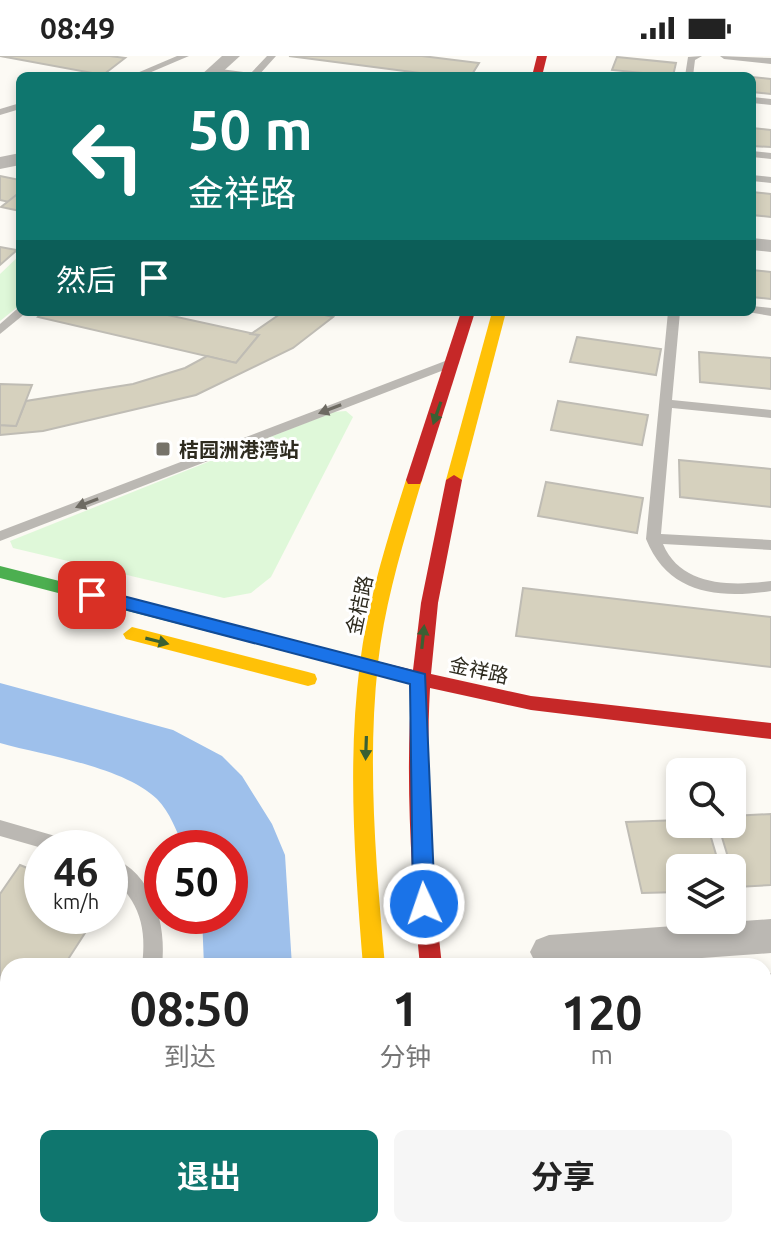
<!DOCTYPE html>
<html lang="zh">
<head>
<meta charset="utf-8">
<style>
	body { margin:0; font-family:Ubuntu,"Noto Sans SC",sans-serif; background:#f6f6f6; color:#222; height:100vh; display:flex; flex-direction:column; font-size:30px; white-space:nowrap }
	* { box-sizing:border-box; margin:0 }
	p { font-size:26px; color:#767676 }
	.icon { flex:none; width:44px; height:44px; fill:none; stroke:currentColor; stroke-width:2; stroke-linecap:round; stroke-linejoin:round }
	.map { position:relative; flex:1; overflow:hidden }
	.drawer { position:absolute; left:0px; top:902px; width:772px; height:280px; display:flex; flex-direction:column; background:#fff; border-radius:24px 24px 0 0; box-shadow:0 4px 12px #0003 }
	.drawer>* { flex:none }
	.top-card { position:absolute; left:16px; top:16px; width:740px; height:244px; border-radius:12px; box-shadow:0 4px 12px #0003; background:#0f766e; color:#fff; overflow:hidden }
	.controls { position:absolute; left:666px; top:702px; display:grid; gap:16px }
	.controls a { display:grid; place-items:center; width:80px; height:80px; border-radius:12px; background:#fff; box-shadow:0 4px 12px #0003; font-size:40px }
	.speed { position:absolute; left:24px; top:774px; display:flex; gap:16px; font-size:40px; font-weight:700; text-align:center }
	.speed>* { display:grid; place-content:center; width:104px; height:104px; border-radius:50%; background:#fff; box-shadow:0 4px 12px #0003; line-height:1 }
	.speed small { font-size:20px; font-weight:400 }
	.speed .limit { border:12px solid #d22; background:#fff; color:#111 }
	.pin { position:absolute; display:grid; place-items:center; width:68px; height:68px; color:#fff; margin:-34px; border-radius:16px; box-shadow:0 4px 12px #0006 }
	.me { position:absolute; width:88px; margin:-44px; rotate:357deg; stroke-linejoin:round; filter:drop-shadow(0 0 6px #0008) }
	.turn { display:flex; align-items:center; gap:28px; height:168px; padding:0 40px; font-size:36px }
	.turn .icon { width:104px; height:104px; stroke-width:2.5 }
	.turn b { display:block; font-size:56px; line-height:68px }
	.then { display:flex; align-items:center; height:76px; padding:0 40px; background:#0003; gap:16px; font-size:30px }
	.eta { display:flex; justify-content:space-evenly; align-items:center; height:136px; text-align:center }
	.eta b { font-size:48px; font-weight:700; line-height:56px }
	.button { display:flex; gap:16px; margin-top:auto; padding:16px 40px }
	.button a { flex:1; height:92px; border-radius:12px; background:#0f766e; color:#fff; font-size:32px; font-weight:700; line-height:92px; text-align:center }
	.button a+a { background:#f6f6f6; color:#222 }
	.status { display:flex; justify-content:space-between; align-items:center; height:56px; padding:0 40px; background:#fff; direction:ltr }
	.status svg { height:22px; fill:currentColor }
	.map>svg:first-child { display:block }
	.green { fill:#dff8d9 }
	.water { fill:#9ec0eb }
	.building { fill:#d6d1be; stroke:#bfbcb4; stroke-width:2 }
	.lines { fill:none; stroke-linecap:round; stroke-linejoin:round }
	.lane { fill:#bbb8b3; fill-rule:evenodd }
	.street { fill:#bbb8b3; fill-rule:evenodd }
	.fast { fill:#4caf50; fill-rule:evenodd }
	.slow { fill:#ffc107; fill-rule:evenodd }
	.jam { fill:#c62828; fill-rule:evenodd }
	.oneway { fill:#6d6a62 }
	.oneway2 { fill:#3a6033 }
	.route { fill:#1a73e8; stroke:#114b97; stroke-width:2 }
	.poi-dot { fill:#76736a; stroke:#fff; stroke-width:3 }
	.labels { text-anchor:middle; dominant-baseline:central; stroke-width:6; stroke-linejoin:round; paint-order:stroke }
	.poi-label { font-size:20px; font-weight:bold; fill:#2e2b1f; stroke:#fff; text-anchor:start }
	.street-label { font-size:20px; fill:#2e2b1f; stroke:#fff }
</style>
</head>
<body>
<div class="status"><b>08:49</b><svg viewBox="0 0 49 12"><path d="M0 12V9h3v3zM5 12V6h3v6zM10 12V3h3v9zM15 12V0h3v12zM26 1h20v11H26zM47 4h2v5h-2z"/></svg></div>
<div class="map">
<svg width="771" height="1182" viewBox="0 0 771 1182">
	<rect width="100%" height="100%" fill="#fcfaf4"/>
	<g class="green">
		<path d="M20 199V249L0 265V218Z"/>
		<path d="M346 355 353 361 271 521 251 537 224 542 13 492 10 485 333 356Z"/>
	</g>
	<path class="water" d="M0 627 173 674 222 700 242 720 272 768 285 799 292 910H204L202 860H230V792H184C177 776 170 756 157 743 122 710 46 700 0 687Z"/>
	<g class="building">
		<path d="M0 0H110L125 2 103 19Z"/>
		<path d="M289 0H422L479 7 471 20H443Z"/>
		<path d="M617 1 676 7 673 20 612 14Z"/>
		<path d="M752 21 771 23V38L752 36Z"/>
		<path d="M752 72 771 74V91L752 90Z"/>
		<path d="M0 120 20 124V136L9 146 0 144Z"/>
		<path d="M20 136V155L1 151Z"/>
		<path d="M752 136 771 138V161L752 159Z"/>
		<path d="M0 191 17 194 0 209Z"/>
		<path d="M752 214 771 216V243L752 241Z"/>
		<path d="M43 256H154L259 279 236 307 38 261Z"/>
		<path d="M283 256H312L333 261 293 292 196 339 43 375 0 379V369L16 370 26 345 133 328 185 312 207 300 236 307 259 279 251 278Z"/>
		<path d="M577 281 661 293 656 319 570 306Z"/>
		<path d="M699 296 771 302V333L700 326Z"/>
		<path d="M0 328 32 329 16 370 0 369Z"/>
		<path d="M558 345 648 359 642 389 551 374Z"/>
		<path d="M679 404 771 413V451L680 441Z"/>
		<path d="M546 426 643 442 637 477 538 460Z"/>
		<path d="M523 532 771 561V611L516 580Z"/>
		<path d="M771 758V829L737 831 718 768H732V760Z"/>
		<path d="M680 764V768H707L720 812H680V836L642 837 626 766Z"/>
		<path d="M20 809 42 818V860H96L65 908 70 910H8V1004L0 1001V838Z"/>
		<path d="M764 918H771V1006H768L764 993Z"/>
		<path d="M764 1137H771V1182H726L724 1174H764Z"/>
		<path d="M610 1174H714L716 1182H612Z"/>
	</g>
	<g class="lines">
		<g class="lane">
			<path d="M177 0H189L142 20H130Z"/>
			<path d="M267 0H276L258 20H232L209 15 213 12 251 17Z"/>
			<path d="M702 0 695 4 693 20H685L688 1Z"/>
			<path d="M720 0 771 2V8L724 3Z"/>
			<path d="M752 41 771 43V49L752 47Z"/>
			<path d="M20 47V53L0 59V53Z"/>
			<path d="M752 95 771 97V103L752 101Z"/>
			<path d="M752 119 771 121V127L752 125Z"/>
			<path d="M752 250 771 252V260L748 256H752Z"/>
			<path d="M17 253 27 256 0 278V268Z"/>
			<path d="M668 256H680L672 344 771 354V362L672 352 661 478 771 484V494L663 488C681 531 732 530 771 525V535C718 543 668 538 646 483Z"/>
			<path d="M453 302 457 303V309L0 485V475Z"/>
			<path d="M0 764 69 784 76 786 78 792H42L0 780Z"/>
			<path d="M110 801C153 816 167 869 162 910H142C147 873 140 845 110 820Z"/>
			<path d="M48 1174H72L74 1182H50Z"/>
		</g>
		<g class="street">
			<path d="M222 0H240L218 20H200Z"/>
			<path d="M20 97V109L0 113V101Z"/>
			<path d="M752 182 771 184V196L752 194Z"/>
			<path d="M771 863V897L592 910H541L536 908 530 896 536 884 549 879Z"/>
			<path d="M0 1106 8 1108V1150L0 1148Z"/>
		</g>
		<g class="fast">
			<path d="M0 510 388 608 394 610 397 615 394 620 388 622 0 522Z"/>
			<path d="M391 1174H417L418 1182H392Z"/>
		</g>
		<g class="slow">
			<path d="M492 256H506L462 424 454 429 446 424Z"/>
			<path d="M414 419 422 424C404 484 385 545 378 607 367 708 376 809 385 910H363C355 809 347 707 360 607 368 544 387 484 406 424Z"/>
			<path d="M132 571 308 616 315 618 317 623 315 628 308 630 126 583 123 578Z"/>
			<path d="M452 1174H478L479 1182H453Z"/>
		</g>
		<g class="jam">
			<path d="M537 0H547L542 20H532Z"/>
			<path d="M461 256H475L422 424 420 428H408L406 424Z"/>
			<path d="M454 419 462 424 438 547 431 618 531 640 771 667V683L531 654 430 632C425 725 432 817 442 910H420C411 816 405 722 412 627L382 620 379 615 382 610 388 608 413 614 421 547 446 424Z"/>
		</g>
	</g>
	<defs><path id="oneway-solid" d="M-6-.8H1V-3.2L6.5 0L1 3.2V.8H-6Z" transform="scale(2)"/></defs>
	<g class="oneway">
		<use href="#oneway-solid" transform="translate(330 353) rotate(159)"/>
		<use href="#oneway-solid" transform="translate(87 447) rotate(159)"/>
	</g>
	<g class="oneway2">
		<use href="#oneway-solid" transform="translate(437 357) rotate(109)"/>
		<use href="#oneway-solid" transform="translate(423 581) rotate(-84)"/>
		<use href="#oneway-solid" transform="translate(157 585) rotate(14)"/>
		<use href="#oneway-solid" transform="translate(366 692) rotate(92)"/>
	</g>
	<path class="route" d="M92 532 425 618 435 848 431 855 424 858 416 855 413 848 410 628 86 543 83 539Z"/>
	<rect class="poi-dot" x="155" y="385" width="16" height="16" rx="4"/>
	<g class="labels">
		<g class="poi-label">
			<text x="179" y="393">桔园洲港湾站</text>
		</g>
		<g class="street-label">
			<text transform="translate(359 549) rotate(-78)">金桔路</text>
			<text transform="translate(479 614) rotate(12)">金祥路</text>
		</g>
	</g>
</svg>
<div class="controls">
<a><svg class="icon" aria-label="search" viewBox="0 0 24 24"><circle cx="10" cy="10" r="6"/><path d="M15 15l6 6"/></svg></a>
<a><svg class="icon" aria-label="layers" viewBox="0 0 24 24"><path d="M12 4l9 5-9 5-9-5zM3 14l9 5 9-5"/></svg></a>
</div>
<div class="speed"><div>46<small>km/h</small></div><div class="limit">50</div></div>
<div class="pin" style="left:92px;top:539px;background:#d93025"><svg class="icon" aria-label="arrive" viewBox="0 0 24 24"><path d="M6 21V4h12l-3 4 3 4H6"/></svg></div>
<svg class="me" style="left:424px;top:848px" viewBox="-20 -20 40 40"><circle r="17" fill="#1a73e8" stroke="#fff" stroke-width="3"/><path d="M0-11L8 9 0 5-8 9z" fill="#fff"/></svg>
<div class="top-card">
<div class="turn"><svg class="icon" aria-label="left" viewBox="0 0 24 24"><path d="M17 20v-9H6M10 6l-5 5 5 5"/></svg><div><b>50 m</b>金祥路</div></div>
<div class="then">然后<svg class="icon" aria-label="arrive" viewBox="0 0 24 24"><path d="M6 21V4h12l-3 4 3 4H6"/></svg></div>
</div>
<section class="drawer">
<div class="eta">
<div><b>08:50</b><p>到达</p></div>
<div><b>1</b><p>分钟</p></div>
<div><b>120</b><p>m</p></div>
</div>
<div class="button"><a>退出</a><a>分享</a></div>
</section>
</div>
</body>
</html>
